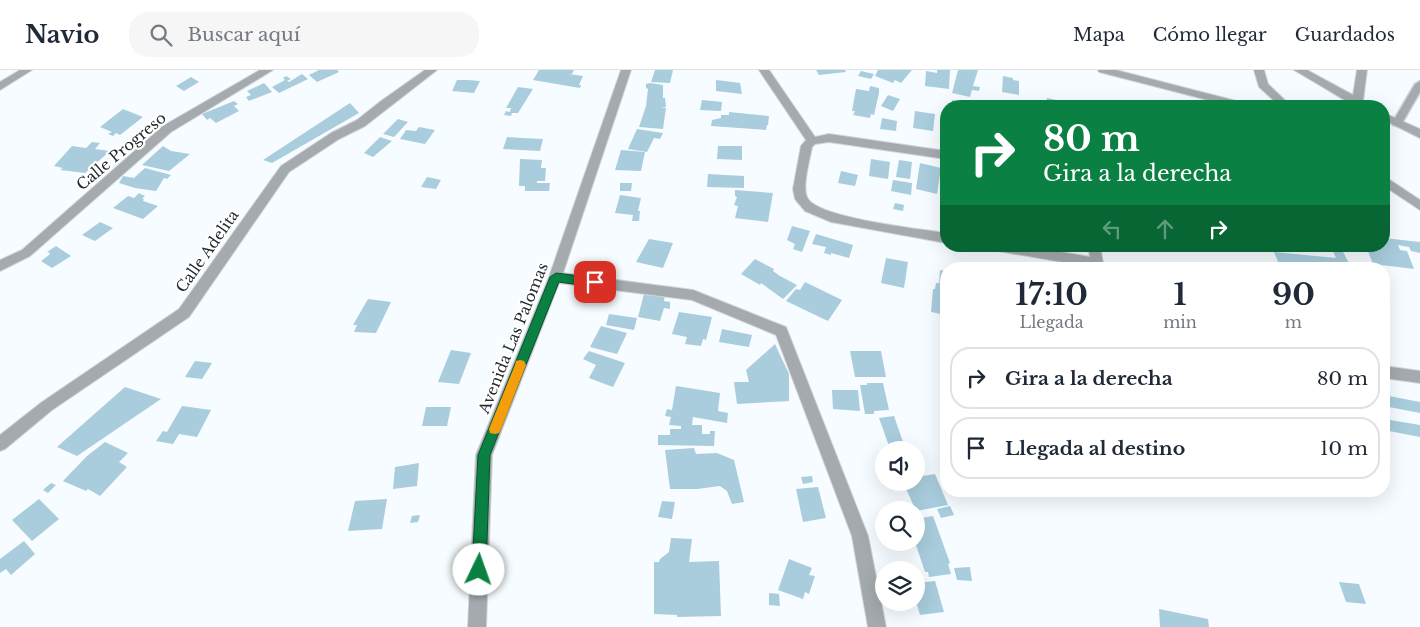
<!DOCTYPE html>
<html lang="es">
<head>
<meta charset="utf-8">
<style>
	body { margin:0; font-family:"Libre Baskerville",serif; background:#f6f6f7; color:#1f2937; height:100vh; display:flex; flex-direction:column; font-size:19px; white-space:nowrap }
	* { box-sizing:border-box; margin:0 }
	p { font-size:16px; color:#747a83 }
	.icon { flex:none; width:28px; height:28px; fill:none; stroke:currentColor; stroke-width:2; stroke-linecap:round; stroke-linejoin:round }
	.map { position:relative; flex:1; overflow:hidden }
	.details { position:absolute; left:940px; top:192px; width:450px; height:235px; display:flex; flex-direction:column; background:#fff; border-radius:20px; box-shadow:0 5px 20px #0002 }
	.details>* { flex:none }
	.banner { position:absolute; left:940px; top:30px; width:450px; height:152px; border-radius:20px; box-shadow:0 5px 20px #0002; background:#0b8043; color:#fff; overflow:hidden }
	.tools { position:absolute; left:875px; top:371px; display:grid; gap:10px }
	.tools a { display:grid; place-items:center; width:50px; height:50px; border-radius:50%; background:#fff; box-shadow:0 5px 20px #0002; font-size:25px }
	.pin { position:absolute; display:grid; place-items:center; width:42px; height:42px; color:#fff; margin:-21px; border-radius:10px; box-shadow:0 2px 8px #0006 }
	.me { position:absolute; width:55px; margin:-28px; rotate:3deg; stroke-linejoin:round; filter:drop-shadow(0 0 4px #0008) }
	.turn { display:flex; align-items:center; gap:18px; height:105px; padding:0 20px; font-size:22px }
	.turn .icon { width:65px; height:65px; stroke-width:2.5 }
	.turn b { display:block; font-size:35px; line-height:42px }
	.lanes { display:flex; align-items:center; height:48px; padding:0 20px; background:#0003; justify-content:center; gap:25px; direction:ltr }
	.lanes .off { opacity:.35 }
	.eta { display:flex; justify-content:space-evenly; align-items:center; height:85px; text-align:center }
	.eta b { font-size:30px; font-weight:700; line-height:35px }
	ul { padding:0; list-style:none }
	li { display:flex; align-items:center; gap:15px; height:62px; margin:0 10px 8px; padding:0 10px; border:2px solid #e0e1e3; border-radius:20px }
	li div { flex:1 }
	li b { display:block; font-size:19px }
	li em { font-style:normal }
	header { display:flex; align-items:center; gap:30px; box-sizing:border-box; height:70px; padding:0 25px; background:#fff; border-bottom:1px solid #e0e1e3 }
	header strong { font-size:24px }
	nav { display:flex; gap:28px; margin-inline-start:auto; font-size:18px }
	.search { width:350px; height:45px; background:#f6f6f7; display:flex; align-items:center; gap:12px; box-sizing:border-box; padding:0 18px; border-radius:20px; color:#747a83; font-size:19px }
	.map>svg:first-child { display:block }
	.building { fill:#a9cddd }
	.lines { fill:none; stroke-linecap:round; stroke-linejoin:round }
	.service-casing { stroke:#d0d6d9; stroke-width:3 }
	.minor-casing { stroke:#d0d6d9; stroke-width:2 }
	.service { fill:#a4aaad; fill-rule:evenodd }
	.minor { fill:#a4aaad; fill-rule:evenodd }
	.route { fill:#0b8043; stroke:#07532c }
	.slow { fill:#f59e0b }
	.labels { text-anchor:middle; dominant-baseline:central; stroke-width:4.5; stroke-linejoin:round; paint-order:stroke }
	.street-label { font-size:15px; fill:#252b2d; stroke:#fff }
</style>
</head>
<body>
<header>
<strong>Navio</strong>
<div class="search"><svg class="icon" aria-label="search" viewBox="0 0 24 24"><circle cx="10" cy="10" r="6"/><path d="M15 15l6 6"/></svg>Buscar aquí</div>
<nav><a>Mapa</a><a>Cómo llegar</a><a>Guardados</a></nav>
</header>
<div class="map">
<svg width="1420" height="557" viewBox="0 0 1420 557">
	<rect width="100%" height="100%" fill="#f6fcff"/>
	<g class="building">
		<path d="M319 0H337L339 2 317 12 309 5Z"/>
		<path d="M539 0H574L572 4H569L583 6 579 15H581L580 18 533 10Z"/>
		<path d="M655 0H673L670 13 651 12Z"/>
		<path d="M816 0H845L846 2 819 5Z"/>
		<path d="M878 0H912L901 13 895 10 893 13 875 6Z"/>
		<path d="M937 0H950L949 19 925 16 926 1 937 3Z"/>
		<path d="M958 0H978L973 16 980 17 979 21 972 20 970 27 952 23Z"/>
		<path d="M861 1 874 4 871 9 858 6Z"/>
		<path d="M302 4 308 9 279 23 272 17 285 10 283 8 286 6 291 9 287 11 289 12Z"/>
		<path d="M1003 6 1013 8V10L1019 11V25L1002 22Z"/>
		<path d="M191 7 199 12 184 21 176 16Z"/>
		<path d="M457 10H468L480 11 474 23 452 21Z"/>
		<path d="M716 10 740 13 742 24 716 21Z"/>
		<path d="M264 13 272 22 249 31 246 27 251 25 247 21Z"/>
		<path d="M650 13 663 15V28H665L666 37 661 38H666L663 59 639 57 646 36 648 19 646 18V14Z"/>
		<path d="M870 16 879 18V23L874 45 871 44 870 48 853 45 855 41H852L856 19 869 21Z"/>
		<path d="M518 17 533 19 518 43H512L511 46 504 45 506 41 510 42 511 38H506Z"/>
		<path d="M888 25 900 29 893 41 881 36Z"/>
		<path d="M1047 28 1066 32V36H1046Z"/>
		<path d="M702 30 722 32 721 41 700 40Z"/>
		<path d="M952 30 973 34 972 36H951Z"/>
		<path d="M234 31 238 34 234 36 239 41 216 53 210 48 207 50 202 44Z"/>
		<path d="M350 33 359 43 272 93 263 90Z"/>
		<path d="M123 39 143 47 120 65 116 63 113 66 108 64 112 62 100 57Z"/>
		<path d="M915 41 935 44 933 61 913 58Z"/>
		<path d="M729 42 769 46 768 55H767L766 60 711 56 712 50 721 48V45H729Z"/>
		<path d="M882 48 897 51 896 61 880 59Z"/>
		<path d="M398 49 408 52 394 67 383 64Z"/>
		<path d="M419 57 435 60 425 74 400 69 406 60 416 61Z"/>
		<path d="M637 59 663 63 660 69 654 68 647 82 628 79Z"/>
		<path d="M380 67 392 71 373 87 364 83Z"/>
		<path d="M507 67 522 68 543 69 540 81 503 79Z"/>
		<path d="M92 72 100 73 95 79 110 81 85 103 60 100 63 98 54 96 72 76 86 78Z"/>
		<path d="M163 76 171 81 190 84 169 101 142 95Z"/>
		<path d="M718 76H742V90L717 89Z"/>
		<path d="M621 80 645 82 641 101 615 100Z"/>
		<path d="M520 89 542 90 541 98H546L545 111H537V113H550L549 121H525V116H519Z"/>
		<path d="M871 89 890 92 888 109 869 106Z"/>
		<path d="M899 90 912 92 910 109 896 107Z"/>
		<path d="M920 93 941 98 937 124 916 119Z"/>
		<path d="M145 98 171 105 167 109 164 108 156 121 135 118 119 113 123 106 134 108Z"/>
		<path d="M841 101 858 105 855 116 838 113Z"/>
		<path d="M708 104 744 106V118L707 117Z"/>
		<path d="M427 107 441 110 436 119 421 117Z"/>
		<path d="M893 110 912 113 911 125 891 121Z"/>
		<path d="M620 113H632L631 121H620Z"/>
		<path d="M735 120 773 123 768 152 735 148 738 136 734 135 737 127 735 126Z"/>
		<path d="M139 123 145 126 142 129H144L143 131 158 136 143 149 113 138 128 126 134 128Z"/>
		<path d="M620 125 641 128 638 141H640L639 151H632L633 145 615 143Z"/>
		<path d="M895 133 904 135 903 141 893 139Z"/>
		<path d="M100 152 113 158 95 171 82 165Z"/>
		<path d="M792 156 810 161 802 182 793 179 795 174 787 170Z"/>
		<path d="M816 164 853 175 849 188 831 183V185L824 183 826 177 812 174Z"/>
		<path d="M1384 168 1420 172V183L1411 181 1409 177 1398 175 1400 180 1407 181 1414 199 1373 194 1366 176H1384Z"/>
		<path d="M649 169 673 173 663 198 636 192Z"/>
		<path d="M56 176 71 186 52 198 41 191 49 185 50 183 47 182Z"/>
		<path d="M1332 179 1342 180 1352 199H1281L1274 182 1336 188Z"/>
		<path d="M886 188 908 192 904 218 881 213Z"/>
		<path d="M755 189 774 199 773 201 780 206 797 215 783 229 761 213 760 215 741 204Z"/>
		<path d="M940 200 946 201V245L931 242 933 219H935L936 213H939Z"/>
		<path d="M805 212 842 230 828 251 786 231 796 219 800 220Z"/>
		<path d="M645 220 665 223 664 231 670 232V239L664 238 660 251 638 247Z"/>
		<path d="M368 229 391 232 376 263 354 262 357 255H353Z"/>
		<path d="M679 242 712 247 706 270 703 269 701 276 685 274 687 267 672 264Z"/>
		<path d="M609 244 637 248 634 260 606 255Z"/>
		<path d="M601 256 627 263 617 284 590 277Z"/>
		<path d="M722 259 752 265 749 277 719 272Z"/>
		<path d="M775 274 789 304V331L737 334 734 312H749L746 300Z"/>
		<path d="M451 280 471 283 459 314 438 312Z"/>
		<path d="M589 281 625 293 613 317 589 308 596 295 583 289Z"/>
		<path d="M850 281H881L886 307H855Z"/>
		<path d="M195 291 212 293 202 309 185 307Z"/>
		<path d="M867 313H883L889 340 874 341V344H865L860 315H867Z"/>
		<path d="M676 316 720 323 718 341 728 343 727 353 693 347 692 355H702V364H710V361H715L714 376 658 375V365H670V359H681V356L669 355 671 347 665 346 667 339 672 340Z"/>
		<path d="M125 317 161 329 77 386 57 377Z"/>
		<path d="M832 320H858L860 341 833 339Z"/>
		<path d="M1384 325 1420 332V343L1384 336Z"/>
		<path d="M182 336 211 340 197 367 179 364 173 374 156 371 163 361 167 362Z"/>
		<path d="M426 337H451L447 356H422Z"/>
		<path d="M894 346 904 375H899L903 380H885L884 377 889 376 879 348Z"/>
		<path d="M1384 349 1420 355V367L1384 360Z"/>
		<path d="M105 372 128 383 119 392 127 397 100 426 88 419 86 421 63 411 87 386Z"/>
		<path d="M694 378 696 384 717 383 734 390 744 432 732 434 727 421 720 416 697 419H670L665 380Z"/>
		<path d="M419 393 417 416 393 419 395 397Z"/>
		<path d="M935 404 948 435 916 441 903 412H916V407Z"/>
		<path d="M812 406 813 412 803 414 801 407Z"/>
		<path d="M51 413 56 415 48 423 43 420Z"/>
		<path d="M818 417 826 448 803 452 796 419Z"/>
		<path d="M39 429 59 449 32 471 12 450Z"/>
		<path d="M387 429 382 459 348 461 355 431Z"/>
		<path d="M662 431 675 432 672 449 658 447Z"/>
		<path d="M950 436 954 445 941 448 937 439Z"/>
		<path d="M420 445 418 452 410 453 412 446Z"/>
		<path d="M933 446 950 493 948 494 951 504 929 507 928 502H925L915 472H916V449Z"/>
		<path d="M671 468 692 469 689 492 719 491 721 546 677 547V545L654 544V492H659L660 489 669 482Z"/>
		<path d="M24 471 35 484 11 505 6 499 0 503V489Z"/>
		<path d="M789 489 812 498 809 505 815 506 809 524 805 522 803 529 778 520Z"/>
		<path d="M970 497 972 511 957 510 954 498Z"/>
		<path d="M935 511 944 542 920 545 916 531V513Z"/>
		<path d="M1339 512 1359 514 1366 534 1346 532Z"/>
		<path d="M769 523 779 524 780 536 769 535Z"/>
		<path d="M1159 539 1208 549 1209 557H1160Z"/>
	</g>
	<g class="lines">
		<g class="service-casing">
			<path id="service" d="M1420 11V22L1401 55 1397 56 1393 55 1392 53 1415 14Z"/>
		</g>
		<g class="minor-casing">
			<g id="minor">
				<path d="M20 0H32L0 20V12Z"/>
				<path d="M260 0H273L171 62 30 186 0 201V190L22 180 163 56Z"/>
				<path d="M425 0H437L365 56 339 69 289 102 189 247 52 340 5 379 0 381V365L42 332 179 239 281 96 331 63 357 50 381 31Z"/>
				<path d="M621 0H631L563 203 693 220 786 257 868 466 886 557H868L852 466 776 265 692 230 559 213 492 385 486 557H468L476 385 549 207Z"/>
				<path d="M759 0H769L815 67 829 64 946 81V89L829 72 815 74 812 77C810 89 802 116 807 127 815 148 921 159 946 163V173L831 152 805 141 795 129 793 119 801 76 806 70Z"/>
				<path d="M1098 0H1116L1248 34 1249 36H1231L1099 2Z"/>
				<path d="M1254 0H1264L1268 14 1291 36H1280L1259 17Z"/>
				<path d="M1294 0H1307L1353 25 1357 0H1367L1363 31 1369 36 1353 35Z"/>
				<path d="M1384 43 1420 59V68L1384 50Z"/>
				<path d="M1384 106 1420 130V140L1384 116Z"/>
				<path d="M992 176H1027L1090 187 1088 176H1100L1104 199H1092L1091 197 998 181Z"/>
				<path d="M1384 296 1420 301V313L1384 308Z"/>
			</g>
		</g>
		<use href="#service" class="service"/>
		<use href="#minor" class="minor"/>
	</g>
	<path class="route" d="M556 203 595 208 600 212 595 217 559 212 490 385 486 500 484 504 479 506 474 504 472 500 478 385 550 207Z"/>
	<path class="slow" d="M520 290 524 291 526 295 501 359 499 363 495 364 490 363 489 359 515 295 516 291Z"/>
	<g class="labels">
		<g class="street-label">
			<text transform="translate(121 81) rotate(-40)">Calle Progreso</text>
			<text transform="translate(207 181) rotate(-55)">Calle Adelita</text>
			<text transform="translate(513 268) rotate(-68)">Avenida Las Palomas</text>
		</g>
	</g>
</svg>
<div class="tools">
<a><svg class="icon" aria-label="sound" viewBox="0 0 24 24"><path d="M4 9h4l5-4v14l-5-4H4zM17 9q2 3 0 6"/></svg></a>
<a><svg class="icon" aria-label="search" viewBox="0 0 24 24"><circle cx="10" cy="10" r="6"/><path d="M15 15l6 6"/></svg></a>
<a><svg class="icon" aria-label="layers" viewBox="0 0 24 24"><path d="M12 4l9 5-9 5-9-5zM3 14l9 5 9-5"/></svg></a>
</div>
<div class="pin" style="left:595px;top:212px;background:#d93025"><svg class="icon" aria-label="arrive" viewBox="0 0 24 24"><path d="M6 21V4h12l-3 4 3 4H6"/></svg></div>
<svg class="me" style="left:479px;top:500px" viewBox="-20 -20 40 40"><circle r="19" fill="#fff"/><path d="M0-13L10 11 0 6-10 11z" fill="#0b8043"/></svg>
<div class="banner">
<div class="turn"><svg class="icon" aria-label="right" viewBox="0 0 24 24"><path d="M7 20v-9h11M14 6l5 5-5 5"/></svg><div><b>80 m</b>Gira a la derecha</div></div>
<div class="lanes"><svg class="icon off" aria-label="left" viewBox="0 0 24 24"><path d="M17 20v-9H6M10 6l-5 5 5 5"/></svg><svg class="icon off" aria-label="ahead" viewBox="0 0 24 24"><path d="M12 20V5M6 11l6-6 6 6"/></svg><svg class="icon" aria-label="right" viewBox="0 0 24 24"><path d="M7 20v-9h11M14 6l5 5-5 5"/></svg></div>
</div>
<section class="details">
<div class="eta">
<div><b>17:10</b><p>Llegada</p></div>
<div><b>1</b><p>min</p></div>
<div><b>90</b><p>m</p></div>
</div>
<ul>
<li><svg class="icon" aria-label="right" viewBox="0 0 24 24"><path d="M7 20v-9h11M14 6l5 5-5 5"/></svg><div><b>Gira a la derecha</b></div><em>80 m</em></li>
<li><svg class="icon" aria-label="arrive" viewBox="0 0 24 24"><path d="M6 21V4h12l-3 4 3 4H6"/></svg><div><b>Llegada al destino</b></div><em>10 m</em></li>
</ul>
</section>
</div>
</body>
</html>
